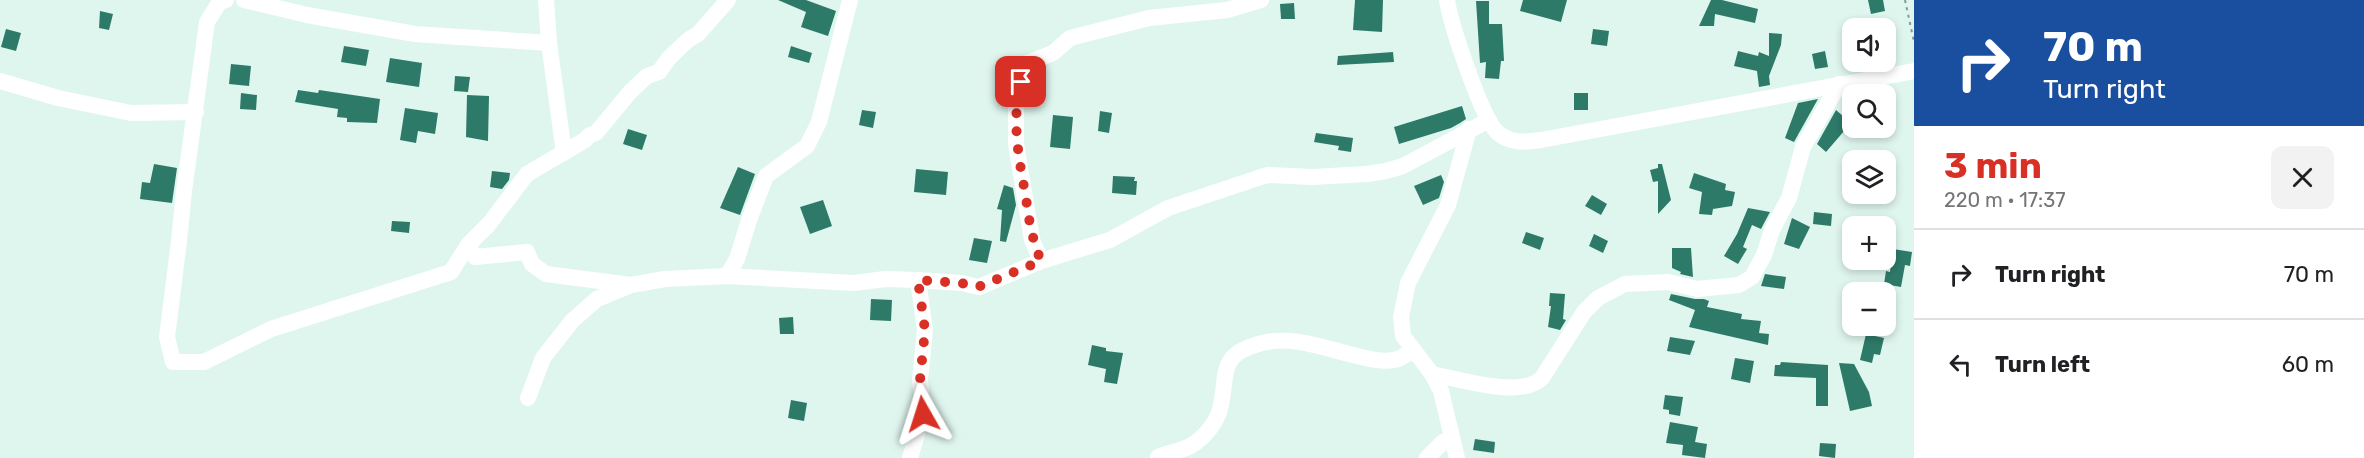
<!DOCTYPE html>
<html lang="en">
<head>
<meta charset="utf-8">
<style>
	body { margin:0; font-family:Rubik,sans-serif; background:#f2f2f2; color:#202124; height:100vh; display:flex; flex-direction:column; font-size:22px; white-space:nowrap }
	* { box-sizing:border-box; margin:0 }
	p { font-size:20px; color:#757577 }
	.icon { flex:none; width:33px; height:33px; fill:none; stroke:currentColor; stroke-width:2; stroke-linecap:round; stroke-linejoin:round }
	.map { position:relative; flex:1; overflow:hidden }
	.side { display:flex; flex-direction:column; background:#fff; width:450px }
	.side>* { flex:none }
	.hud { background:#1a4fa0; color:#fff; overflow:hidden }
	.buttons { position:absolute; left:1842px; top:18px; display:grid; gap:12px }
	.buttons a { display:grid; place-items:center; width:54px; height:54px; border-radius:12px; background:#fff; box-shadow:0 3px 9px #0003; font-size:30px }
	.pin { position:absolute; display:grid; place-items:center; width:51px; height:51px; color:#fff; margin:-26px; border-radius:12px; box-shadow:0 3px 9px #0006 }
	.me { position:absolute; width:66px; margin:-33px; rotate:354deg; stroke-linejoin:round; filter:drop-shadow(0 0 4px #0008) }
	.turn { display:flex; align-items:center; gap:21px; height:126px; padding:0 30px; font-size:27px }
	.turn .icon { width:78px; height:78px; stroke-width:2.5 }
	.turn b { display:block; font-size:42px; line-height:51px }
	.round { display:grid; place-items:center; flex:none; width:63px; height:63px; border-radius:12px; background:#f2f2f2 }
	.overview { display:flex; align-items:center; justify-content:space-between; height:102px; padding:0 30px }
	h1 { font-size:36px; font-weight:700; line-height:45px; color:#d93025 }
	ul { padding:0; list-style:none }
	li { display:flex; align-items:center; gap:18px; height:90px; padding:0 30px; border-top:2px solid #e0e0e0 }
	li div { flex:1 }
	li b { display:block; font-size:22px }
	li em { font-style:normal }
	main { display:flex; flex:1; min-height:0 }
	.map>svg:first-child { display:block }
	.building { fill:#2e7a69 }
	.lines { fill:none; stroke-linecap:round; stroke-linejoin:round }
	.path { stroke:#879793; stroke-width:2; stroke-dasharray:3 4.5; stroke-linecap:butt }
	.minor { stroke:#fff; stroke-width:16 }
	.route { stroke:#d93025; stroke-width:10; stroke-dasharray:0 18 }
</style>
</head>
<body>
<main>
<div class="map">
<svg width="1914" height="458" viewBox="0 0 1914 458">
	<rect width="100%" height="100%" fill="#dff6ef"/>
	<g class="building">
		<path d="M778 0H806L836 11 828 36 801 27 806 12Z"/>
		<path d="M1355 0H1383L1382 32 1353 30Z"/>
		<path d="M1523 0H1567L1561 22 1520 11Z"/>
		<path d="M1711 0H1722L1758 9 1755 23 1715 14 1714 26H1699Z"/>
		<path d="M1868 0H1883L1885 11 1871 14Z"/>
		<path d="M1476 1H1489V24H1502L1504 61H1501L1499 79 1485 78 1486 62 1480 63Z"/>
		<path d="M1294 3 1295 19H1281L1280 4Z"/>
		<path d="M100 11 113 14 109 30 99 28Z"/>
		<path d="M6 29 21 33 16 51 1 47Z"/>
		<path d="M1593 29 1609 31 1607 46 1591 44Z"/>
		<path d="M1769 33 1782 34 1781 45 1769 76 1770 85 1759 87 1757 71 1734 66 1738 51 1758 56 1759 52 1769 56Z"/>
		<path d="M344 46 369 50 366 66 341 62Z"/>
		<path d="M791 46 812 53 809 63 788 57Z"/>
		<path d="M1825 51 1828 67 1815 69 1812 54Z"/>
		<path d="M1393 52 1394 62 1337 65 1338 56Z"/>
		<path d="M390 58 422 63 419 87 386 82Z"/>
		<path d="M231 64 251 66 249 86 229 84Z"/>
		<path d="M455 76 470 77 468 92 454 91Z"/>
		<path d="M298 90 318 93 319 90 380 99 377 123 347 122V118L337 117 338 109 295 102Z"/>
		<path d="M241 93 257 95 256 110 240 109Z"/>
		<rect x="1574" y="93" width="14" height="17"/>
		<path d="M467 95 489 96 488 141 466 137Z"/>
		<path d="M1818 99 1794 142 1785 138 1798 103Z"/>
		<path d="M1462 106 1466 119 1460 123 1451 128 1399 144 1394 127Z"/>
		<path d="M405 108 438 113 435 134 418 131 416 143 400 140Z"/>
		<path d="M862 110 876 112 873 128 859 125Z"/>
		<path d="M1836 110 1851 123 1826 152 1817 144Z"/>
		<path d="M1100 111 1112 113 1109 133 1098 131Z"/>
		<path d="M1053 115 1073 117 1070 149 1050 147Z"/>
		<path d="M628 129 647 135 642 150 623 144Z"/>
		<path d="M1316 133 1353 138 1351 152 1338 150 1339 146 1314 142Z"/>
		<path d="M154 164 177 168 172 203 140 199 142 182 150 183Z"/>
		<path d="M1658 164H1662L1671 200 1658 214V181L1653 182 1650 170 1658 168Z"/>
		<path d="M738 167 755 174 740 215 720 208Z"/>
		<path d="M916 169 948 172 946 195 914 192Z"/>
		<path d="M492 171 510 173 509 180 502 189 490 187Z"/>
		<path d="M1694 173 1726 184 1725 190 1735 192 1732 206 1713 209 1712 215 1699 214 1702 192 1689 188Z"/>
		<path d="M1441 175 1444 182 1439 198 1423 205 1414 186Z"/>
		<path d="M1113 176 1135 177 1134 181H1137L1136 195 1112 193Z"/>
		<path d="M1004 185 1013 188 1016 205 1006 242 1000 241 1002 210 997 209Z"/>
		<path d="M1592 195 1607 204 1601 215 1585 206Z"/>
		<path d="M823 200 832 226 810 234 800 207Z"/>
		<path d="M1748 208 1770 212 1761 229 1752 225 1743 247 1747 249 1738 264 1724 256 1737 234Z"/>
		<path d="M1814 212 1832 214 1831 226 1813 224Z"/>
		<path d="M1792 218 1810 227 1799 249 1784 244Z"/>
		<path d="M392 221 410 222 409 233 391 231Z"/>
		<path d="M1526 232 1544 238 1540 250 1522 243Z"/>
		<path d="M1594 234 1608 241 1603 253 1589 246Z"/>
		<path d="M974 238 992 241 987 263 969 260Z"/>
		<path d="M1672 248H1691L1693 277 1680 274 1681 272 1672 268Z"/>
		<path d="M1893 249 1912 252 1910 266 1905 265 1901 287 1884 284 1886 271 1890 272Z"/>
		<path d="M1765 274 1786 277 1784 289 1761 286Z"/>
		<path d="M1550 293 1565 294 1563 319 1566 320 1560 330 1548 327 1551 306H1549Z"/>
		<path d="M1671 294 1695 299H1704L1709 301 1707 307 1742 314 1741 319 1761 321 1759 333 1769 334 1768 345 1689 327 1695 310 1669 300Z"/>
		<path d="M871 299 892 300 891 321 870 320Z"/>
		<path d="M793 317 794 334H780L779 318Z"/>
		<path d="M1866 334 1884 338 1880 355 1874 354 1872 363 1860 360Z"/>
		<path d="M1670 337 1695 341 1690 355 1667 351Z"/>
		<path d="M1092 345 1106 348V351L1123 353 1117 384 1104 382 1106 369 1088 365Z"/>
		<path d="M1735 358 1754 361 1750 383 1731 379Z"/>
		<path d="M1781 362 1828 365V406H1816V378L1774 376 1775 365H1780Z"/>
		<path d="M1839 363 1854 364 1869 392 1872 406 1850 411Z"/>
		<path d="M1665 395 1683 397 1680 416 1669 414V410L1663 409Z"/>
		<path d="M791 400 807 403 804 421 788 418Z"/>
		<path d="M1670 422 1698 427 1695 442 1707 444 1705 458 1682 455 1683 445 1666 443Z"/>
		<path d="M1475 439 1495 442 1494 453 1473 450Z"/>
		<path d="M1820 443 1836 444 1835 458 1819 456Z"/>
	</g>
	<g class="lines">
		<path class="path" d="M1905 0 1914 42"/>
		<g class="minor">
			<path d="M226 0 219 3 207 22 184 191 179 241 167 337 173 362H204L271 329 451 272 468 245 489 224 527 174 585 140 590 135 596 133 630 92 647 76 659 72 669 58 688 40 698 34 728 0"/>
			<path d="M244 0 307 15 415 34 549 43"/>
			<path d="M546 0 549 43 564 153"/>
			<path d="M1447 0C1450 22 1482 120 1498 133 1511 144 1526 142 1541 140L1914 71"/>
			<path d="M0 81 58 98 131 113 196 112"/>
			<path d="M468 245 475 257 527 252 532 264 546 274 631 285"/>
			<path d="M1041 261 1032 240 1016 144V100L1025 64 1053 53 1070 38 1149 18 1227 10 1261 0"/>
			<path d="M727 276 737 259 749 220 766 176 807 146 819 122 850 0"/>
			<path d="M1432 374C1459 379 1522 399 1542 378L1584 312 1598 298 1625 284 1668 282 1697 289 1739 285 1752 277 1764 255 1772 230 1789 198 1803 147 1839 84"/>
			<path d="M528 398 543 358 572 321 597 299 631 285 665 279 727 276 854 283 885 279 918 280 961 283 979 287 1041 261 1110 240 1168 208 1261 177 1268 175 1312 177 1367 174 1386 171 1403 166 1489 120"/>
			<path d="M1158 457C1168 452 1183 451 1192 445 1204 438 1217 422 1220 409 1229 373 1216 355 1262 343 1294 335 1326 349 1357 356 1369 359 1385 363 1398 359 1403 357 1409 353 1414 350"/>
			<path d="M910 458 923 414 920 380 925 330 918 280"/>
			<path d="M1427 458 1443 442 1452 438"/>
			<path d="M1457 458 1441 391 1432 374 1403 336 1401 317 1408 283 1448 205 1469 129"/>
		</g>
	</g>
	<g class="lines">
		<path class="route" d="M923 414 920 380 925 330 918 280 961 283 978 287 1041 261C1032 239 1029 221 1026 198 1019 159 1011 121 1021 82"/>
	</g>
</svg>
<div class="buttons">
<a><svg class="icon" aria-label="sound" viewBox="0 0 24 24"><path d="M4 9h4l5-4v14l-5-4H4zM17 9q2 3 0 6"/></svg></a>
<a><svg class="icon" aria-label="search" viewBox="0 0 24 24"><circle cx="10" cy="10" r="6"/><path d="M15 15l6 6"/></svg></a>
<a><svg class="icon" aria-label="layers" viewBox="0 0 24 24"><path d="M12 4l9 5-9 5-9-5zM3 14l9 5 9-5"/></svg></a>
<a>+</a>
<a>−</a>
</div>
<div class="pin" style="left:1021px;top:82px;background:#d93025"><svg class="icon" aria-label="arrive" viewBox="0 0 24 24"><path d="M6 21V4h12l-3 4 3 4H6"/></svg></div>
<svg class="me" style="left:923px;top:414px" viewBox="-20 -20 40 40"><path d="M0-17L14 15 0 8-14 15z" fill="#d93025" stroke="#fff" stroke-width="4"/></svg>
</div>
<section class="side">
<div class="hud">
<div class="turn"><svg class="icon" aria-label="right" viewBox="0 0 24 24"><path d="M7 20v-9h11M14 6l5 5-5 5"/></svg><div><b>70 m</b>Turn right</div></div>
</div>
<div class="overview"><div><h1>3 min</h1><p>220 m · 17:37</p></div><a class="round"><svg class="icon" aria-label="close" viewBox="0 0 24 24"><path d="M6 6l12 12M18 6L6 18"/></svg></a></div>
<ul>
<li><svg class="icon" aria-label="right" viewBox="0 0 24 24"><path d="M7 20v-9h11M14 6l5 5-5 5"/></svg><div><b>Turn right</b></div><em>70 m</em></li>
<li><svg class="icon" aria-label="left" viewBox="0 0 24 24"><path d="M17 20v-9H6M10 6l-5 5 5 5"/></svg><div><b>Turn left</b></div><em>60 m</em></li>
</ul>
</section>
</main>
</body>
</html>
